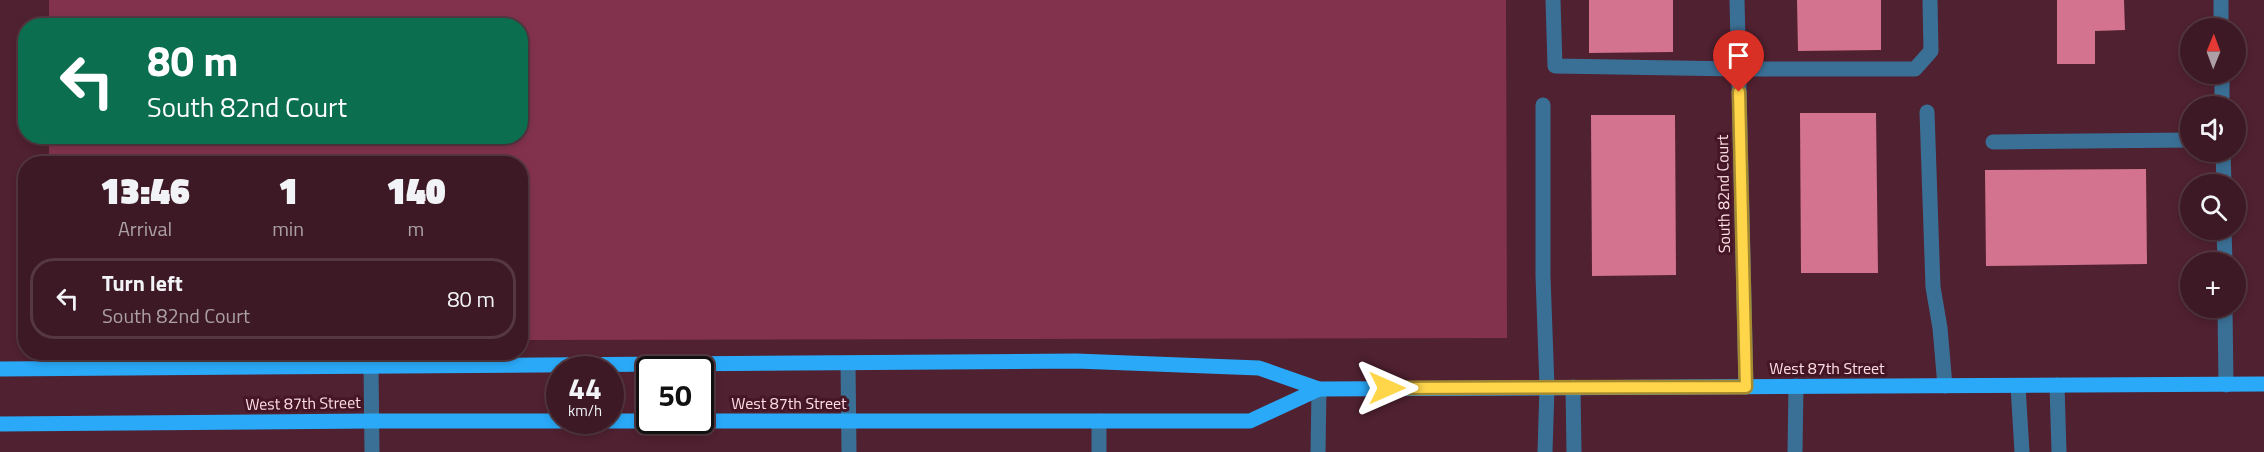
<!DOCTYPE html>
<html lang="en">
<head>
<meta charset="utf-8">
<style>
	body { margin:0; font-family:"Titillium Web",sans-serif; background:#472631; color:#f1f3f6; height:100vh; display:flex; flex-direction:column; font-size:22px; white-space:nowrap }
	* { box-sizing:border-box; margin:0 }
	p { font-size:20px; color:#aca0a6 }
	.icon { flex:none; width:33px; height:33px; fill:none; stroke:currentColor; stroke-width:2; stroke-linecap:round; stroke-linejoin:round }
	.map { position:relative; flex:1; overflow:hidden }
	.drawer { position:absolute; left:18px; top:156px; width:510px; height:204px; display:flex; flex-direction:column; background:#3c1924; border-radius:24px; box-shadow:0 3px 9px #0003,0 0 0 2px #553841 }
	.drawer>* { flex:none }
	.guide { position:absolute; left:18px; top:18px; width:510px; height:126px; border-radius:24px; box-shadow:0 3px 9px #0003,0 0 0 2px #553841; background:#0b6e4f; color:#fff; overflow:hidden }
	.needle { width:39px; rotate:1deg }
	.buttons { position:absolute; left:2180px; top:18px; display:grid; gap:12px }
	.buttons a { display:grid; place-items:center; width:66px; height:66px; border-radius:50%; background:#3c1924; box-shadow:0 3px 9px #0003,0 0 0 2px #553841; font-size:30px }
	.speed { position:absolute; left:546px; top:356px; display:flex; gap:12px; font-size:30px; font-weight:700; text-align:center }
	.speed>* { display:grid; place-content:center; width:78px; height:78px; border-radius:50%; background:#3c1924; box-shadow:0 3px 9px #0003,0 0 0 2px #553841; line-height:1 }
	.speed small { font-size:15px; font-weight:400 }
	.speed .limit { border:3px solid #111; border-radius:9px; background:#fff; color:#111 }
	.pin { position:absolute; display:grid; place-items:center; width:51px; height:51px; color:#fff; margin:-62px -26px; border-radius:50% 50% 50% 0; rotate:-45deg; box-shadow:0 0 6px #0007 }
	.pin .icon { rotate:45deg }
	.me { position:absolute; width:66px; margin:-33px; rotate:90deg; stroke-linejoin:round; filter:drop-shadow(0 0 4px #0008) }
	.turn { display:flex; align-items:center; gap:21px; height:126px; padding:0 30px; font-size:27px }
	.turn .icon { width:78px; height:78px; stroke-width:2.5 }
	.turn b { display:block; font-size:42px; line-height:51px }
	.eta { display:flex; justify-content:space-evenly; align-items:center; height:102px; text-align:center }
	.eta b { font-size:36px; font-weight:800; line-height:42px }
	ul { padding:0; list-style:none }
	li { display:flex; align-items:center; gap:18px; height:81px; margin:0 12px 9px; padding:0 18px; border:3px solid #553841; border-radius:24px }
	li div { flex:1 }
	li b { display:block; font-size:22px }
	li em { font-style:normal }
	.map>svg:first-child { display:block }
	.green { fill:#83324d }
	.building { fill:#d3738f }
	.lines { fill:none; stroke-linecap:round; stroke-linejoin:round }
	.minor { stroke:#3b7096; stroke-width:15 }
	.major { stroke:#2aa9f8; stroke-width:15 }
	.route-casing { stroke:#a68a30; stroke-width:15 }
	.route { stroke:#ffd54a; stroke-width:10 }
	.labels { text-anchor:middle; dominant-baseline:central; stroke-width:6; stroke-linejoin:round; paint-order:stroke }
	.street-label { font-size:16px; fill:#fedee5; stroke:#451626 }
</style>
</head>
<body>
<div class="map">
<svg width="2264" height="452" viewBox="0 0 2264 452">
	<rect width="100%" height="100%" fill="#502130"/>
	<path class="green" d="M49 0H1506L1507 338 521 340 520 164 49 163V137L520 136V26L49 25Z"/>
	<g class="building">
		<path d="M1589 0H1673V52L1589 53Z"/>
		<path d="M1797 0H1881V50L1798 51Z"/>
		<path d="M2057 0H2124L2125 30 2095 31V64H2057Z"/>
		<path d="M1800 113H1876L1878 273H1801Z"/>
		<path d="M1591 115H1675L1676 275 1592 276Z"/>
		<path d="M2146 169 2147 264 1986 266 1985 170Z"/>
	</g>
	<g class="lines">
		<g class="minor">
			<path d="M1553 0 1555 66 1738 69H1915L1931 51 1930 0"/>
			<path d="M1737 0 1746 387"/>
			<path d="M2221 0V28"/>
			<path d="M2222 74V106"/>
			<path d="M1543 105V276L1547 387 1545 452"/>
			<path d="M1927 112 1933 287 1940 328 1945 386"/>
			<path d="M1993 142 2190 140"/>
			<path d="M2223 152 2224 184"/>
			<path d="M2224 230 2225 262"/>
			<path d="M2225 308 2226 385"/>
			<path d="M848 363 849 452"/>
			<path d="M371 365 372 452"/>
			<path d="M2057 385 2059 452"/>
			<path d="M2018 386 2022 452"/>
			<path d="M1573 387 1574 452"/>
			<path d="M1099 452V421"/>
			<path d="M1318 452 1319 389"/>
			<path d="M1795 452 1796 386"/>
		</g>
		<g class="major">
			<path d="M0 369 1076 361 1259 368 1319 389 2264 384"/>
			<path d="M0 424 371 421H1250L1319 389"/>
		</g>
	</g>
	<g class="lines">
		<g class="route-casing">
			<path id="route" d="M1387 388 1746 387 1739 92"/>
		</g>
		<use href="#route" class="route"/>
	</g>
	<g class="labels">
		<g class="street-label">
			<text transform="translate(1723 194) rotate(-91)">South 82nd Court</text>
			<text x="1827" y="368">West 87th Street</text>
			<text transform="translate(303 403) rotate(-1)">West 87th Street</text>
			<text x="789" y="403">West 87th Street</text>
		</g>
	</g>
</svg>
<div class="buttons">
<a><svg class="needle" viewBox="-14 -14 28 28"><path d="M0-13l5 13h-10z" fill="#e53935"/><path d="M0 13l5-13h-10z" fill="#aca0a6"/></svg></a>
<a><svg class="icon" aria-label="sound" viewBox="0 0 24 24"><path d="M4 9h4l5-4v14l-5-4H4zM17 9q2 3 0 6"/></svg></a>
<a><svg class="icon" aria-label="search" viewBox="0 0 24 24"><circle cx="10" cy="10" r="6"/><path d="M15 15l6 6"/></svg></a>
<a>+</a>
</div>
<div class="speed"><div>44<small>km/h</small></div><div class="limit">50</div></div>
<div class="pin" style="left:1739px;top:92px;background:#d93025"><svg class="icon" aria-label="arrive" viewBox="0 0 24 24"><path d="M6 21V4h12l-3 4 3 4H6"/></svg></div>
<svg class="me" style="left:1387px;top:388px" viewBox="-20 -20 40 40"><path d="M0-17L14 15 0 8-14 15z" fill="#ffd54a" stroke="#fff" stroke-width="4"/></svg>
<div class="guide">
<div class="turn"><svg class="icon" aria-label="left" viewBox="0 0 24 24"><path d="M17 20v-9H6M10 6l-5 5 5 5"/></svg><div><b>80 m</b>South 82nd Court</div></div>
</div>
<section class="drawer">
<div class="eta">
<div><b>13:46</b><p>Arrival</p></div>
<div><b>1</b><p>min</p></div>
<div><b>140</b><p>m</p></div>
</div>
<ul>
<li><svg class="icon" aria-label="left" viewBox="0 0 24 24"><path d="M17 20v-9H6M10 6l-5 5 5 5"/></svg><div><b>Turn left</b><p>South 82nd Court</p></div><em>80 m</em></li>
</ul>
</section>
</div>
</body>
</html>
